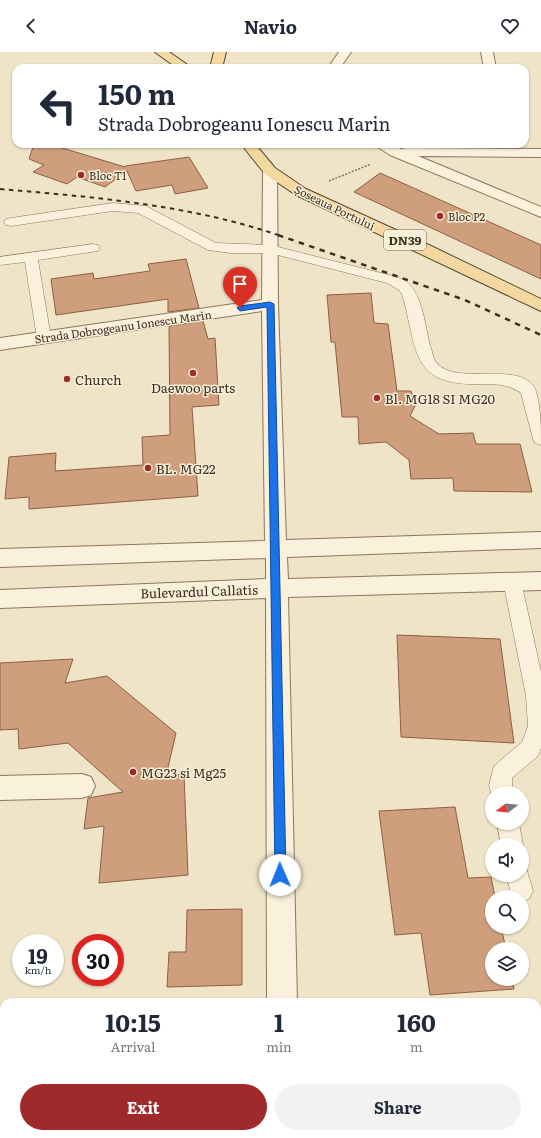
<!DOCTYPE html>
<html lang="en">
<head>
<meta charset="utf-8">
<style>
	body { margin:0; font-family:Literata,serif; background:#f2f2f3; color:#1f2937; height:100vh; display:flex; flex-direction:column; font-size:15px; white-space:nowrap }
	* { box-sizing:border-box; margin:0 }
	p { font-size:13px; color:#747a83 }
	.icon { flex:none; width:22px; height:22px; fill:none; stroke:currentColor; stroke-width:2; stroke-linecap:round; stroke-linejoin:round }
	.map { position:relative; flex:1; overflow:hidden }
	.side { position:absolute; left:0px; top:946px; width:541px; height:140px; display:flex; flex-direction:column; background:#fff; border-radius:12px 12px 0 0; box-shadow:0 1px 3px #0004 }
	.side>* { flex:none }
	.top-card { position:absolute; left:12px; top:12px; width:517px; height:84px; border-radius:12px; box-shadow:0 1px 3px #0004; background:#fff; color:#1f2937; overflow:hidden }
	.needle { width:26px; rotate:254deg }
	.buttons { position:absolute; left:485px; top:734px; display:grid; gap:8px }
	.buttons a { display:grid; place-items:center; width:44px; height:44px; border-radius:50%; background:#fff; box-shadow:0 1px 3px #0004; font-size:20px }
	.speed { position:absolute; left:12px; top:882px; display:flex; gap:8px; font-size:20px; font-weight:700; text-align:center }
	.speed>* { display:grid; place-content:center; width:52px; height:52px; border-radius:50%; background:#fff; box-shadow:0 1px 3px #0004; line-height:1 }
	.speed small { font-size:10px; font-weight:400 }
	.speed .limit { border:6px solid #d22; background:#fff; color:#111 }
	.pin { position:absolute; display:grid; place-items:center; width:34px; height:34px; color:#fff; margin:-41px -17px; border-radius:50% 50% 50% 0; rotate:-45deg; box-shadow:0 0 4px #0007 }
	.pin .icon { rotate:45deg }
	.me { position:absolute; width:44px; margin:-22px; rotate:359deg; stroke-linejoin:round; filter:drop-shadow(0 0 3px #0008) }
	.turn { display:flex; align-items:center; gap:14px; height:84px; padding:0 20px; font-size:18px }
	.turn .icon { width:52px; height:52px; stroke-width:2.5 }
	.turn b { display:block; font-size:28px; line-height:34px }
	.eta { display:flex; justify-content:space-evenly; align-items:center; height:68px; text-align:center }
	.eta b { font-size:24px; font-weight:700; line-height:28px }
	.button { display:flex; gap:8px; margin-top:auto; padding:8px 20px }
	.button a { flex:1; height:46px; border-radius:24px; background:#9e2a2b; color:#fff; font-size:16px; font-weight:700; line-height:46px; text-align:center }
	.button a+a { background:#f2f2f3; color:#1f2937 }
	header { display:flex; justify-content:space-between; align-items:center; height:52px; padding:0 20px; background:#fff; font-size:18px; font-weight:700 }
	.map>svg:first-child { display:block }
	.building { fill:#cf9f7d; stroke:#8d5f41 }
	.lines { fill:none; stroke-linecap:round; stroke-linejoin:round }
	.lane-casing { stroke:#8d765c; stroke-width:1 }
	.street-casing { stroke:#8d765c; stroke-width:2 }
	.primary-casing { stroke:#5b4430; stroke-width:2 }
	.path { stroke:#8d765c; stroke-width:1.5; stroke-dasharray:2 1.5; stroke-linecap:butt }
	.lane { fill:#faf1dc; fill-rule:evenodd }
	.street { fill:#faf1dc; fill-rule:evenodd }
	.primary { fill:#f3d9a0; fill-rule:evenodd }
	.rail-far1 { stroke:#3d2e20; stroke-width:2; stroke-dasharray:4.5 4.5; stroke-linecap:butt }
	.rail { stroke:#3d2e20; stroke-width:2.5; stroke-dasharray:5.5 5.5; stroke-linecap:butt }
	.route { fill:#1a73e8; stroke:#114b97 }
	.poi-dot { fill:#9e2a2b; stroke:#f7eed8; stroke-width:1.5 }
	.labels { text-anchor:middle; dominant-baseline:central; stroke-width:3; stroke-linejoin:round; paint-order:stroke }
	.far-poi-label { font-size:11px; fill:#3d2e20; stroke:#f7eed8; text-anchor:start }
	.far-street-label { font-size:11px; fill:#3d2e20; stroke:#f7eed8 }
	.shield { fill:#f7eed8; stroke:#756857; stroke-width:1 }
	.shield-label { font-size:12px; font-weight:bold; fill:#3d2e20 }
	.poi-label { font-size:13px; fill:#3d2e20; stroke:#f7eed8; text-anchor:start }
	.street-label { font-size:13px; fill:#3d2e20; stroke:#f7eed8 }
</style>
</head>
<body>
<header><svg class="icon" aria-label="back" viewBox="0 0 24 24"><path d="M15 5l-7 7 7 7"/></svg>Navio<svg class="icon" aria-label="heart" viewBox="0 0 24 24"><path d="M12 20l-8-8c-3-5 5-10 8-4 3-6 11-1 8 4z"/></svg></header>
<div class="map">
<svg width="541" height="1086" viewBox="0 0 541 1086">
	<rect width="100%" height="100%" fill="#f0e4c8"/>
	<g class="building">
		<path d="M34 92H49L125 115V114L189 105 208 136 175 142 172 133 136 139 127 119 105 135 77 125 67 132 33 120 44 113 29 107Z"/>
		<path d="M380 121 541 193V227L354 140Z"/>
		<path d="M186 207 199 256 168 260V247L56 263 51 227 93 221 94 227 150 219 148 212Z"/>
		<path d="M371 241 374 271 388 272 397 339H411L416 352 410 364 439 382 473 381 476 392H520L532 440 454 439 453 426 411 427 409 408 386 390 359 392 358 365H342L335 290H331L327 243Z"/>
		<path d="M203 269 208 287 215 286 219 353 192 355 198 444 29 457V445L5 447 9 405 56 401 55 419 143 413 142 385 170 383 169 274Z"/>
		<path d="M397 583 500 587 514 691 401 685Z"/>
		<path d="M73 607 65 631 107 624 176 681 166 724 184 722 188 823 99 831 104 774 84 777 88 746 123 740 68 691 19 697 18 677 0 678V611Z"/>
		<path d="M455 755 468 826 491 825 495 845H492V875H501L506 897H492V927H512L514 937 430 943 421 881 395 883 379 759Z"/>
		<path d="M242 857V933L167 935 169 900H186L187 858Z"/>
	</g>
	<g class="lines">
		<g class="lane-casing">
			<g id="lane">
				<path d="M113 151 146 154 216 191 270 193 397 225C401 227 407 229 410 233 423 247 425 274 430 293 432 298 433 306 436 310 455 336 524 306 536 339 541 356 541 375 541 393L535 391 533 387 521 341C508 332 496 332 480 332 409 334 418 297 402 242L399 238 387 231 270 201H231L208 198 138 161 113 159 11 174 6 173 4 170 6 167 11 166Z"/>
				<path d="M93 192 98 193 100 196 98 199 38 208 51 286 49 290 44 291 39 290 37 286 25 210 0 213V205Z"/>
				<path d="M512 521 519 523 521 529 541 620V696L538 704 512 726V741H492V746L489 733 494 714 522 690 528 674 526 644 503 529 505 523Z"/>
				<path d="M497 771H519L523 793 522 796V793H501Z"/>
				<path d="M522 813 526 815 533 839 529 847 522 850V845H512L506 823H522Z"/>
			</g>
		</g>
		<g class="street-casing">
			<g id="street">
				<path d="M339 0H351L340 16H328Z"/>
				<path d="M481 0H493L496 16H484Z"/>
				<path d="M373 92H390L401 97 406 96 541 97V105L418 104 541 155V165L390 103Z"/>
				<path d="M270 115 275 116 277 119 278 252 286 488 541 480V496L287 505 288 527 541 520V538L288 545 297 950H267L266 546 0 556V538L266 527V506L0 515V497L265 489 262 259 0 298V286L262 248 263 119 265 116Z"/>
				<path d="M82 722 91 725 95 734 91 743 82 746 0 748V724Z"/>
				<rect x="268" y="1082" width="32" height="4"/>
			</g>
		</g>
		<g class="primary-casing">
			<g id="primary">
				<path d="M155 0H169L192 16H177Z"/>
				<path d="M214 0H226L222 16H210Z"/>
				<path d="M241 92H255L275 116 306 137 429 193 541 247V259L296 143 265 122Z"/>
			</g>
		</g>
		<path class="path" d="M329 129 371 112"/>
		<use href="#lane" class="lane"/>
		<use href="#street" class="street"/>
		<use href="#primary" class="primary"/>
		<path class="rail-far1" d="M0 137C94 145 191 153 281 184"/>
		<path class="rail" d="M278 183 465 248 541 283"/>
	</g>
	<path class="route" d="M270 250 274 252 286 823 284 827 280 828 276 827 275 823 267 255 240 259 237 256 240 254Z"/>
	<g class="poi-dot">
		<circle cx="81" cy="123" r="4"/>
		<circle cx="440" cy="164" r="4"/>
		<circle cx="193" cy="321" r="4"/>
		<circle cx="67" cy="327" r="4"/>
		<circle cx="377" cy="346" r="4"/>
		<circle cx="148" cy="416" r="4"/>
		<circle cx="133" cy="720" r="4"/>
	</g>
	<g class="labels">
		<g class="far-poi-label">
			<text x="89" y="123">Bloc T1</text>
			<text x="448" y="164">Bloc P2</text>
		</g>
		<g class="far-street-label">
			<text transform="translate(335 155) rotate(26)">Șoseaua Portului</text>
			<text transform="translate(123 274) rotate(-8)">Strada Dobrogeanu Ionescu Marin</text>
		</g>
		<rect class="shield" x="384" y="178" width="42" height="20" rx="3"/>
		<g class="shield-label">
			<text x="405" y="188">DN39</text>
		</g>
		<g class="poi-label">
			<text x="75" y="327">Church</text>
			<text x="193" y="335" text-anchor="middle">Daewoo parts</text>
			<text x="385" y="346">Bl. MG18 SI MG20</text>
			<text x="156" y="416">BL. MG22</text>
			<text x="141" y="720">MG23 si Mg25</text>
		</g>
		<g class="street-label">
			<text transform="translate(199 539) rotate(-2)">Bulevardul Callatis</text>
		</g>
	</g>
</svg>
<div class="buttons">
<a><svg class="needle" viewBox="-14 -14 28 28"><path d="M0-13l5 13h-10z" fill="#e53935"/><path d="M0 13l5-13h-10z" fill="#747a83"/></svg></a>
<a><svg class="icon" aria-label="sound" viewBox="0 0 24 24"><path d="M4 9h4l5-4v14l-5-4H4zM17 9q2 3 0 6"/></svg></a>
<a><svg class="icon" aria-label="search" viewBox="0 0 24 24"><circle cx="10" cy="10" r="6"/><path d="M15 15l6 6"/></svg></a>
<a><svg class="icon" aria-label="layers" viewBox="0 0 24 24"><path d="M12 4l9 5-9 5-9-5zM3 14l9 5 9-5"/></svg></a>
</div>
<div class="speed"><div>19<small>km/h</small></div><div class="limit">30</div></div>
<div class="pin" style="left:240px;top:256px;background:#d93025"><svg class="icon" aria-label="arrive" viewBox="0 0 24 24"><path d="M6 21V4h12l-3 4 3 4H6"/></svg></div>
<svg class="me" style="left:280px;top:823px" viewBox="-20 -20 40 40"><circle r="19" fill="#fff"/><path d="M0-13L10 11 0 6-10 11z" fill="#1a73e8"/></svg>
<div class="top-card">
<div class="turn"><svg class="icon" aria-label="left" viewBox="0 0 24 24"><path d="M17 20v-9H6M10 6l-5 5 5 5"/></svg><div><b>150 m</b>Strada Dobrogeanu Ionescu Marin</div></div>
</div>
<section class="side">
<div class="eta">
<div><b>10:15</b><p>Arrival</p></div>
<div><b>1</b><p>min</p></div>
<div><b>160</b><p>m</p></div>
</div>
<div class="button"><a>Exit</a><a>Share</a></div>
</section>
</div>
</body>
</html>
